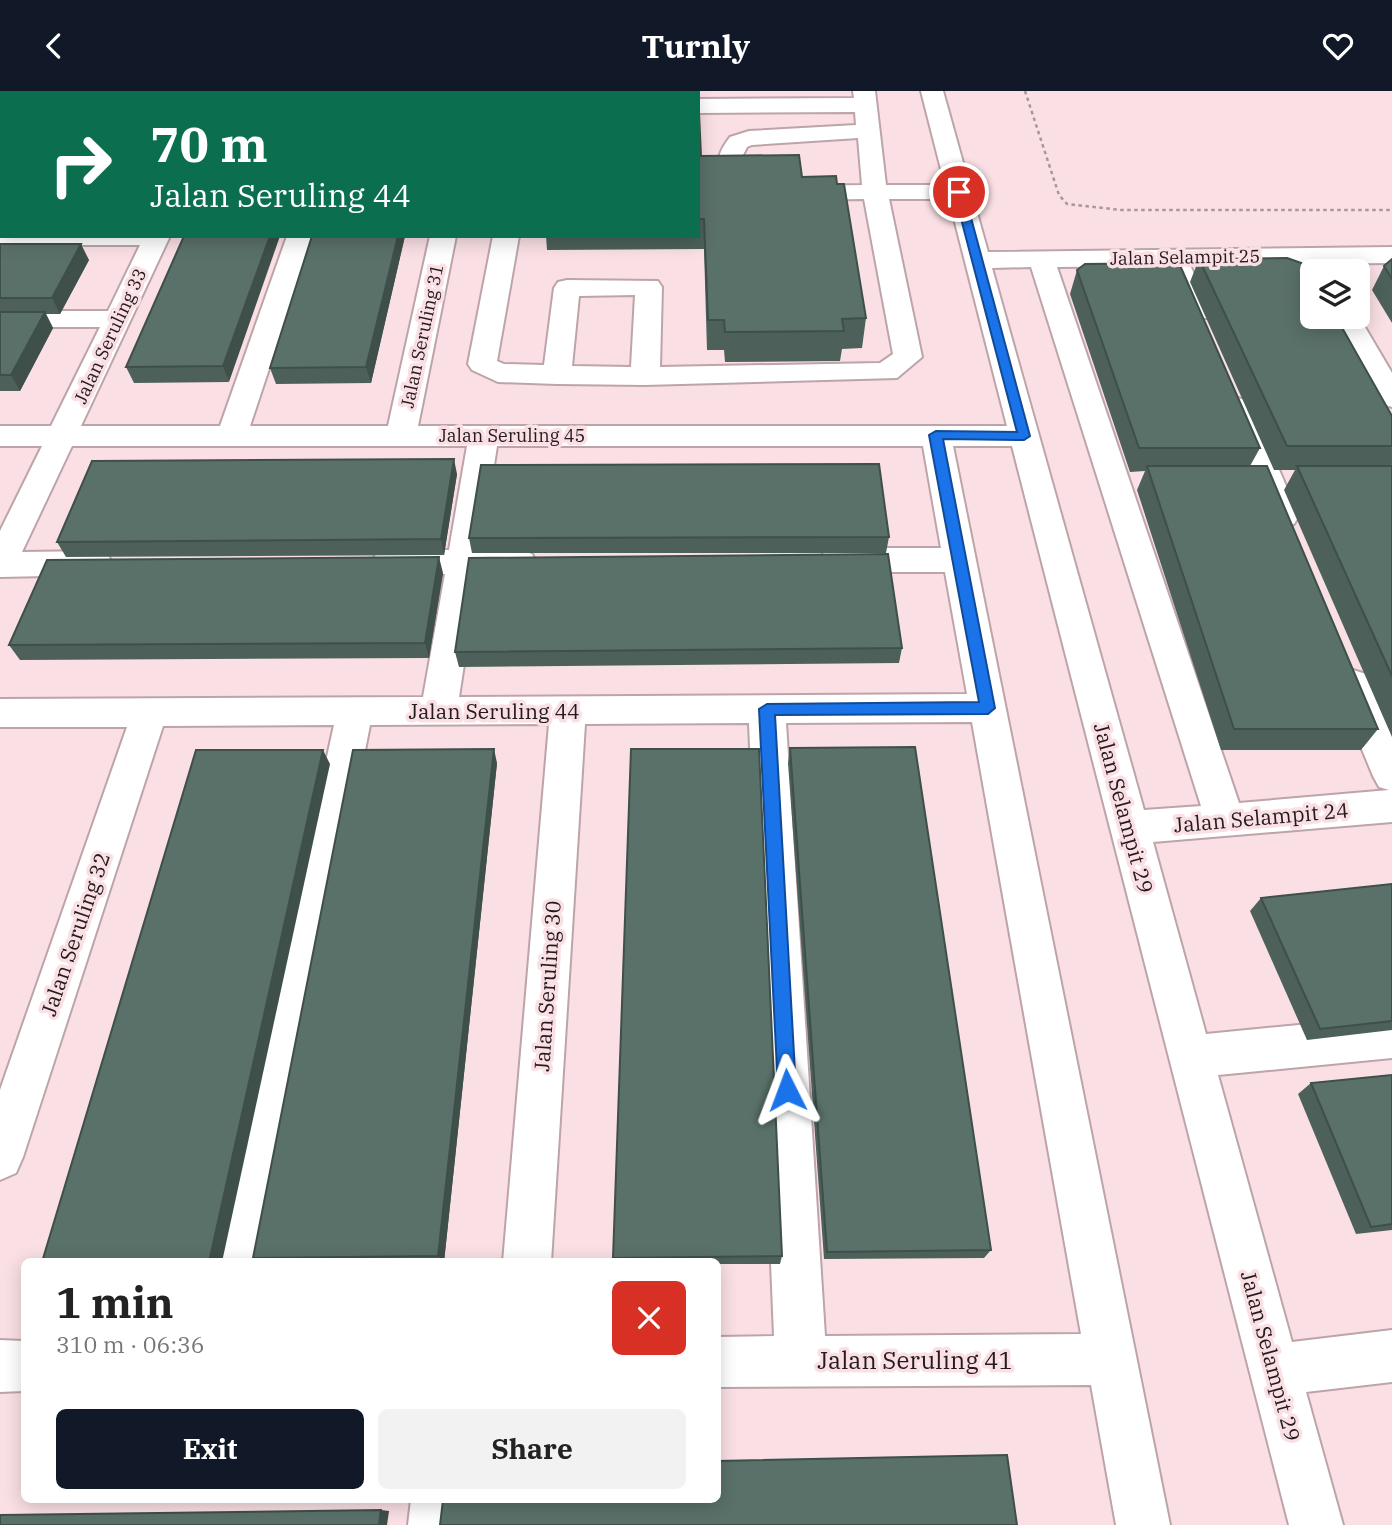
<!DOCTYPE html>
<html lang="en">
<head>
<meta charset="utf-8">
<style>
	body { margin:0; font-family:"IBM Plex Serif",serif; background:#f2f2f2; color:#222; height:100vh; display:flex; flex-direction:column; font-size:26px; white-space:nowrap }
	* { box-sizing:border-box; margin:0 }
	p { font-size:23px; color:#767676 }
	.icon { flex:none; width:38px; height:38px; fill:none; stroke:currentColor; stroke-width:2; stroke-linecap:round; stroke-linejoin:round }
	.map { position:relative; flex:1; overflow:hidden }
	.sheet { position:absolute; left:21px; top:1167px; width:700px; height:245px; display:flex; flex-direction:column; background:#fff; border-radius:10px; box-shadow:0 4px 18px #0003 }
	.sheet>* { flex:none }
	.banner { position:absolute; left:0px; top:0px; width:700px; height:147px; box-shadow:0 4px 18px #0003; background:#0b6e4f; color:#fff; overflow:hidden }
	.controls { position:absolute; left:1300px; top:168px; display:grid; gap:14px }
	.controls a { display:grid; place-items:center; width:70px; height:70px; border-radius:10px; background:#fff; box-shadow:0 4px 18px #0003; font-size:35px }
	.pin { position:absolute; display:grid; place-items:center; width:60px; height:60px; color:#fff; margin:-30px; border:4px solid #fff; border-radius:50%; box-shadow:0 2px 7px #0007 }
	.me { position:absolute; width:77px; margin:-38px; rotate:357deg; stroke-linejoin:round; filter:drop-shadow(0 0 5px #0008) }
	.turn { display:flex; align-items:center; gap:24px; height:147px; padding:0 35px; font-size:32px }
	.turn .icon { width:91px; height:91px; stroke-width:2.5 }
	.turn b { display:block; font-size:49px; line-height:60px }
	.round { display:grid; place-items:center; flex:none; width:74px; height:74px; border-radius:10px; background:#f2f2f2 }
	.headline { display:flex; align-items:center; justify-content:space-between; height:119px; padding:0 35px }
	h1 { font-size:42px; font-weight:800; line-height:52px }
	.primary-button { display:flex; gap:14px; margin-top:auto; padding:14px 35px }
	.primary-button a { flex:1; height:80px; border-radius:10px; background:#111827; color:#fff; font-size:28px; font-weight:800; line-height:80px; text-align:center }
	.primary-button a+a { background:#f2f2f2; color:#222 }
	header { display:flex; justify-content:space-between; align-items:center; height:91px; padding:0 35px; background:#111827; color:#fff; font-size:32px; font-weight:800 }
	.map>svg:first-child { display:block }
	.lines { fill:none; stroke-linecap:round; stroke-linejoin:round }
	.minor-casing { stroke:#bda4a9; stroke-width:4 }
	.path { stroke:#aa9699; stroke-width:2.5; stroke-dasharray:3.5 3.5; stroke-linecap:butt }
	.minor { fill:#fff; fill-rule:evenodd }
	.wall { fill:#4d615a }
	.shaded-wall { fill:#3f4f4a }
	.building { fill:#5a7169; stroke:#3f4f4a; stroke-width:2 }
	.route { fill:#1a73e8; stroke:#114b97; stroke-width:2 }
	.labels { text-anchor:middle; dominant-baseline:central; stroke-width:7; stroke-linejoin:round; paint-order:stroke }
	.far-street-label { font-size:18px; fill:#251b1d; stroke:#fae0e5 }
	.street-label { font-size:21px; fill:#251b1d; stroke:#fae0e5 }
	.near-street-label { font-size:24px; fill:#251b1d; stroke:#fae0e5 }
</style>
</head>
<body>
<header><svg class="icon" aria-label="back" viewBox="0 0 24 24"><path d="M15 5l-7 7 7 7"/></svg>Turnly<svg class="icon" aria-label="heart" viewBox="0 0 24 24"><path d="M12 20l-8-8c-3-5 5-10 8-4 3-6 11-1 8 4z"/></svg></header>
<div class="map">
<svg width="1392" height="1434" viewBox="0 0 1392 1434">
	<rect width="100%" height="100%" fill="#fae0e5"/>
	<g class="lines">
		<g class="minor-casing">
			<g id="minor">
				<path d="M0 0 10 2H2V13Z"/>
				<path d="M129 0H151L128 2Z"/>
				<rect x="463" y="0" width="22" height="2"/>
				<path d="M853 0H875L886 94H945L921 0H943L988 161 1392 156V172L1190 174 1211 221 1207 227H1187L1183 221 1165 175 1057 176 1239 712 1389 699 1379 696 1373 685 1335 593 1340 583 1353 579 1366 583 1392 642V731L1153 751 1206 943 1392 925V967L1218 984 1292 1251 1392 1239V1291L1306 1301 1343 1434H1289L1012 355H953L1170 1434H1116L1091 1294 718 1296V1246L774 1245 749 632 585 633 551 1171H503L549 633 370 634 265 1171H216L334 634 163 635 23 1066 16 1082 0 1089V999L127 636H0V608L423 606 445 483H388L376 479 372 471 376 463 388 459H449L467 355H72L22 461 96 460 108 464 112 472 108 480 96 484 0 486V440L42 355H0V335H51L100 236H0V220H108L140 154H0V138L2 145H170L81 335H220L287 145H313L250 335H388L430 145H456L418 335H1007L949 108H889L922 266 897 287 645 294 557 293 498 291 472 279 468 273 493 145H519L497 270 504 273 544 274 554 197 558 191 567 189 658 190 662 196 660 276 880 272 893 263 864 108 798 109 789 107 786 102 789 97 798 95 862 94 858 47 752 54 747 56 742 66 744 78 740 83H724C714 69 721 58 730 46L749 40 856 34 855 21 698 22V8L854 7ZM1031 176 1201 715 1144 719 992 177ZM635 204 631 276 572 275 579 205ZM497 355H923L941 457H836L824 461 820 469 824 477 836 481H945L967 603 459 606 478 483H520L532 479 536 471 532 463 520 459H481ZM972 631 1081 1243 825 1245 786 632Z"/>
				<path d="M1331 226H1359L1392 282V316L1382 313Z"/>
				<path d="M1237 307 1247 309 1252 316 1299 425 1294 433 1283 436 1272 433 1267 425 1222 316 1227 309Z"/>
				<path d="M0 1249 24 1250V1300L0 1301Z"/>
				<path d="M411 1409H465L462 1434H408Z"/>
			</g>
		</g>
		<path class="path" d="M1025 0 1059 104 1067 113 1121 119H1392"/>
		<use href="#minor" class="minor"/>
	</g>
	<g class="wall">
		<path d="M698 2 701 65 802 86 866 227 862 257 842 258 840 270 725 271 724 259H707L704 158 547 159 546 145H698Z"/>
		<rect x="0" y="9" width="2" height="52"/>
		<rect x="0" y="67" width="2" height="55"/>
		<path d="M184 145 229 291 134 292 126 276Z"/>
		<path d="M312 145H405L371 292 276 293 270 277Z"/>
		<path d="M0 153 89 169 60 223H46L53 237 20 300H0Z"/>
		<path d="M1199 168 1392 325V646L1284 399 1295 379H1274L1190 191Z"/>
		<path d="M1392 168V232L1372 199 1384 175Z"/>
		<path d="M1077 179 1260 357 1250 375 1378 638 1361 659H1221L1137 399 1145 380 1130 381 1070 203Z"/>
		<path d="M457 383 444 464 66 466 57 451Z"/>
		<path d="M889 446 886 462H472L469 447Z"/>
		<path d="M443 482 429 567 20 569 9 554Z"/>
		<path d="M902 557 899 572 459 576 455 561Z"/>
		<path d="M790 657 991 1159 984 1167 824 1168 788 672Z"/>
		<path d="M497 672 444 1171H258L253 1167Z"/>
		<path d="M1392 793V939L1307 949 1250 820 1261 807Z"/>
		<path d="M1392 984V1139L1356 1143 1298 1003 1311 992Z"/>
		<path d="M782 1165 780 1173H718V1171H614L613 1167Z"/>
	</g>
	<g class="shaded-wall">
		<path d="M270 145H280L229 291 223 275Z"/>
		<path d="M398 145H405L371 292 366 276Z"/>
		<path d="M81 153 89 169 60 223 52 207Z"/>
		<path d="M45 221 53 237 20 300 11 284Z"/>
		<path d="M454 368 457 383 444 464 441 448Z"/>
		<path d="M439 466 443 482 429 567 425 552Z"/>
		<path d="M494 658 497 672 444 1171H442L438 1165Z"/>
		<path d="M323 659 330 673 222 1171H209Z"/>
		<path d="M381 1419 389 1420 387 1434H379Z"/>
	</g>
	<g class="building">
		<path d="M534 0H698L701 65 799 64 802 86 836 85 837 93H844L866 227 842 228 844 240 725 241 724 229H708L704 128H698V2H533Z"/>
		<rect x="0" y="9" width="2" height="36"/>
		<rect x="0" y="67" width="2" height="39"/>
		<path d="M184 145H270L223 275 126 276Z"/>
		<path d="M312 145H398L366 276 270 277Z"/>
		<path d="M0 153H81L52 207H0Z"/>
		<path d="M1287 167 1307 174 1312 183V226H1336L1392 325V355H1287L1199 168Z"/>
		<path d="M1392 168V188L1384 175Z"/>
		<path d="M1179 172 1260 357H1139L1077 179 1085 173Z"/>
		<path d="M0 221H45L11 284H0Z"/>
		<path d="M454 368 441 448 57 451 92 370Z"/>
		<path d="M879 373 889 446 469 447 481 374Z"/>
		<path d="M1147 375H1267L1378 638H1234Z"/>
		<path d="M1297 375H1392V585Z"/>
		<path d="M888 463 902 557 455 561 469 467Z"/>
		<path d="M439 466 425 552 9 554 47 469Z"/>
		<path d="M915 656 991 1159 827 1161 790 657Z"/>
		<path d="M494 658 438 1165 253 1167 353 659Z"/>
		<path d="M631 658H759L782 1165 613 1167Z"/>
		<path d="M196 659H323L209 1171H42Z"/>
		<path d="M1392 793V930L1320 938 1261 807Z"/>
		<path d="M1392 984V1133L1371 1136 1311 992Z"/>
		<path d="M1007 1364 1017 1434H440L443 1409H718V1370Z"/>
		<path d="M381 1419 379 1434H0V1424Z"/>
	</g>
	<path class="route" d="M959 98 964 101 1030 345 1024 349 943 348 995 617 988 623 775 624 796 999 793 1005 787 1008 780 1005 778 999 759 618 767 613 979 611 929 344 936 340 1017 341 954 101Z"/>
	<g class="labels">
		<g class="far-street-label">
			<text transform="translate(1185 166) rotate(-1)">Jalan Selampit 25</text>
			<text transform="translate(110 245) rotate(-65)">Jalan Seruling 33</text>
			<text transform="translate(422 245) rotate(-78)">Jalan Seruling 31</text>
			<text x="512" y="344">Jalan Seruling 45</text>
		</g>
		<g class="street-label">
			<text x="494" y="620">Jalan Seruling 44</text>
			<text transform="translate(1124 717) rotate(75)">Jalan Selampit 29</text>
			<text transform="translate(1261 726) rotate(-5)">Jalan Selampit 24</text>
			<text transform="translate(75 843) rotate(-71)">Jalan Seruling 32</text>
			<text transform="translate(547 895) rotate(-86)">Jalan Seruling 30</text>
			<text transform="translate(1271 1265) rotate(75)">Jalan Selampit 29</text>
		</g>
		<g class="near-street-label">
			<text x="915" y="1269">Jalan Seruling 41</text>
		</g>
	</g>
</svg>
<div class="controls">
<a><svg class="icon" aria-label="layers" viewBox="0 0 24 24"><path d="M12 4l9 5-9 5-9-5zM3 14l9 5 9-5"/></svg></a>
</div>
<div class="pin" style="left:959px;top:101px;background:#d93025"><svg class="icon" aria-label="arrive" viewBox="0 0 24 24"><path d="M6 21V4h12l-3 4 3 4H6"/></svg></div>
<svg class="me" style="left:787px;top:999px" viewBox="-20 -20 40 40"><path d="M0-17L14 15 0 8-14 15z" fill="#1a73e8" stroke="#fff" stroke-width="4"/></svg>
<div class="banner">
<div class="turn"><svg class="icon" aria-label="right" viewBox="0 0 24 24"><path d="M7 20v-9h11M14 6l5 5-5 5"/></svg><div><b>70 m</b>Jalan Seruling 44</div></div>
</div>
<section class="sheet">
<div class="headline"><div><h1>1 min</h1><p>310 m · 06:36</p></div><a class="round" style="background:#d93025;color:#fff"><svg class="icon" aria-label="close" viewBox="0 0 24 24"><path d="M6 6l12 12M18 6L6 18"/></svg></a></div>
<div class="primary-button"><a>Exit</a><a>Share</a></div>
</section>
</div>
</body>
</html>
